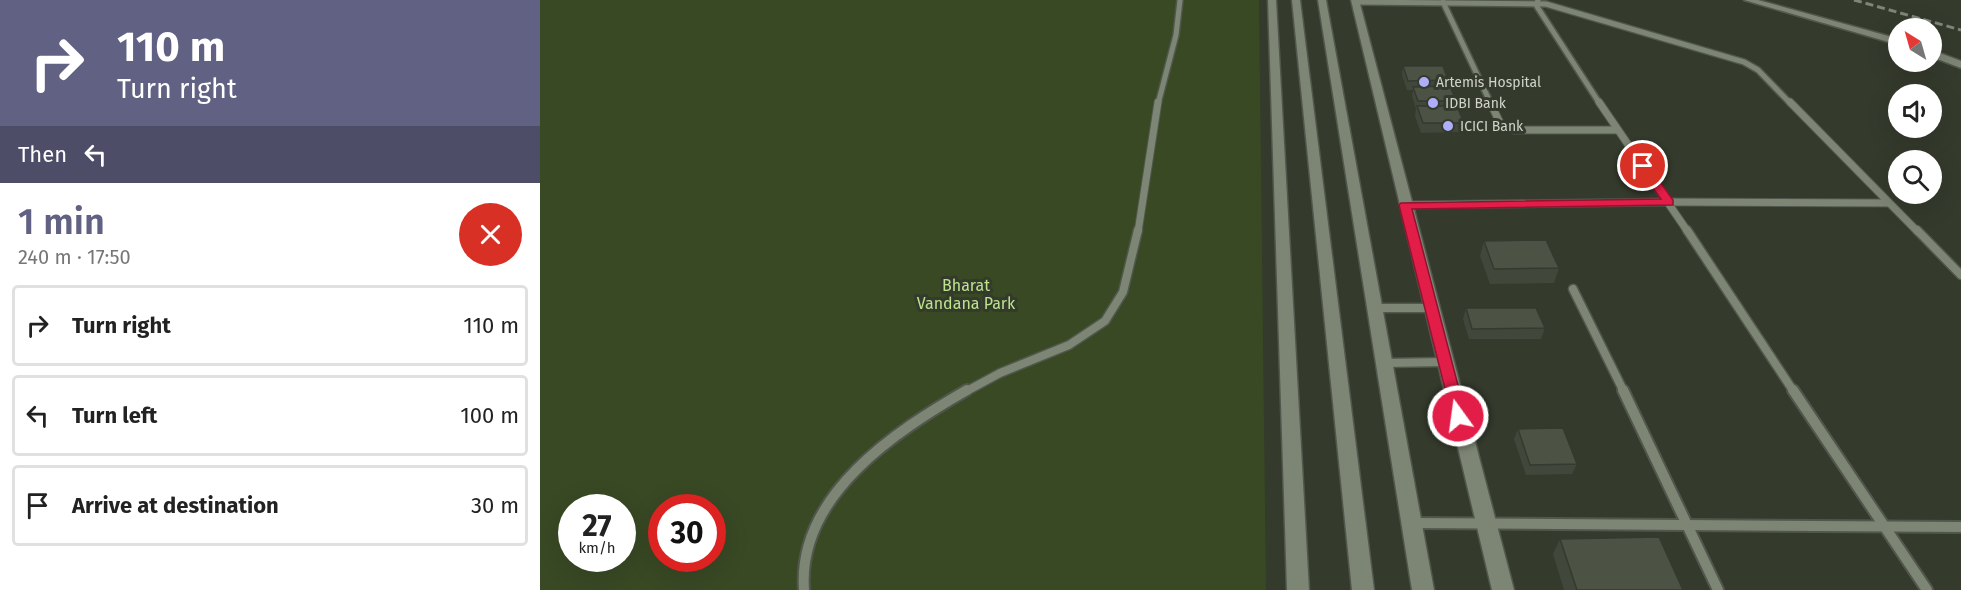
<!DOCTYPE html>
<html lang="en">
<head>
<meta charset="utf-8">
<style>
	body { margin:0; font-family:"Fira Sans",sans-serif; background:#f2f2f2; color:#222; height:100vh; display:flex; flex-direction:column; font-size:22px; white-space:nowrap }
	* { box-sizing:border-box; margin:0 }
	p { font-size:20px; color:#767676 }
	.icon { flex:none; width:33px; height:33px; fill:none; stroke:currentColor; stroke-width:2; stroke-linecap:round; stroke-linejoin:round }
	.map { position:relative; flex:1; overflow:hidden }
	.sheet { display:flex; flex-direction:column; background:#fff; width:540px }
	.sheet>* { flex:none }
	.guide { background:#616183; color:#fff; overflow:hidden }
	.needle { width:39px; rotate:323deg }
	.tools { position:absolute; left:1348px; top:18px; display:grid; gap:12px }
	.tools a { display:grid; place-items:center; width:54px; height:54px; border-radius:50%; background:#fff; box-shadow:0 6px 24px #0002; font-size:30px }
	.speed { position:absolute; left:18px; top:494px; display:flex; gap:12px; font-size:30px; font-weight:700; text-align:center }
	.speed>* { display:grid; place-content:center; width:78px; height:78px; border-radius:50%; background:#fff; box-shadow:0 6px 24px #0002; line-height:1 }
	.speed small { font-size:15px; font-weight:400 }
	.speed .limit { border:9px solid #d22; background:#fff; color:#111 }
	.pin { position:absolute; display:grid; place-items:center; width:51px; height:51px; color:#fff; margin:-26px; border:3px solid #fff; border-radius:50%; box-shadow:0 2px 6px #0007 }
	.me { position:absolute; width:66px; margin:-33px; rotate:346deg; stroke-linejoin:round; filter:drop-shadow(0 0 4px #0008) }
	.turn { display:flex; align-items:center; gap:21px; height:126px; padding:0 18px; font-size:27px }
	.turn .icon { width:78px; height:78px; stroke-width:2.5 }
	.turn b { display:block; font-size:42px; line-height:51px }
	.then { display:flex; align-items:center; height:57px; padding:0 18px; background:#0003; gap:12px; font-size:22px }
	.round { display:grid; place-items:center; flex:none; width:63px; height:63px; border-radius:32px; background:#f2f2f2 }
	.summary { display:flex; align-items:center; justify-content:space-between; height:102px; padding:0 18px }
	h1 { font-size:36px; font-weight:600; line-height:45px; color:#616183 }
	ul { padding:0; list-style:none }
	li { display:flex; align-items:center; gap:18px; height:81px; margin:0 12px 9px; padding:0 6px; border:3px solid #e0e0e0; border-radius:6px }
	li div { flex:1 }
	li b { display:block; font-size:22px }
	li em { font-style:normal }
	main { display:flex; flex:1; min-height:0 }
	.map>svg:first-child { display:block }
	.green { fill:#394924; fill-rule:evenodd }
	.lines { fill:none; stroke-linecap:round; stroke-linejoin:round }
	.service-far3-casing { stroke:#51574c; stroke-width:8 }
	.service-far2-casing { stroke:#51574c; stroke-width:9 }
	.service-far1-casing { stroke:#51574c; stroke-width:11 }
	.service-casing { stroke:#51574c; stroke-width:14 }
	.minor-casing { stroke:#51574c; stroke-width:3 }
	.tertiary-casing { stroke:#51574c; stroke-width:3 }
	.secondary-casing { stroke:#51574c; stroke-width:3 }
	.service-far3 { stroke:#7d8575; stroke-width:5 }
	.service-far2 { stroke:#7d8575; stroke-width:7 }
	.service-far1 { stroke:#7d8575; stroke-width:8 }
	.service { stroke:#7d8575; stroke-width:10 }
	.minor { fill:#7d8575; fill-rule:evenodd }
	.tertiary { fill:#7d8575; fill-rule:evenodd }
	.secondary { fill:#7d8575; fill-rule:evenodd }
	.rail { stroke:#80857a; stroke-width:3; stroke-dasharray:8 4; stroke-linecap:butt }
	.wall { fill:#41473b }
	.building { fill:#4c5345; stroke:#353a30; stroke-width:1.5 }
	.route { fill:#e11d48; stroke:#92132f; stroke-width:1.5 }
	.poi-dot { fill:#aeaefa; stroke:#343a2c; stroke-width:2 }
	.labels { text-anchor:middle; dominant-baseline:central; stroke-width:6; stroke-linejoin:round; paint-order:stroke }
	.far-poi-label { font-size:14px; fill:#d0d4cc; stroke:#343a2c; text-anchor:start }
	.park-label { font-size:16px; fill:#bbe38b; stroke:#343a2c }
</style>
</head>
<body>
<main>
<section class="sheet">
<div class="guide">
<div class="turn"><svg class="icon" aria-label="right" viewBox="0 0 24 24"><path d="M7 20v-9h11M14 6l5 5-5 5"/></svg><div><b>110 m</b>Turn right</div></div>
<div class="then">Then<svg class="icon" aria-label="left" viewBox="0 0 24 24"><path d="M17 20v-9H6M10 6l-5 5 5 5"/></svg></div>
</div>
<div class="summary"><div><h1>1 min</h1><p>240 m · 17:50</p></div><a class="round" style="background:#d93025;color:#fff"><svg class="icon" aria-label="close" viewBox="0 0 24 24"><path d="M6 6l12 12M18 6L6 18"/></svg></a></div>
<ul>
<li><svg class="icon" aria-label="right" viewBox="0 0 24 24"><path d="M7 20v-9h11M14 6l5 5-5 5"/></svg><div><b>Turn right</b></div><em>110 m</em></li>
<li><svg class="icon" aria-label="left" viewBox="0 0 24 24"><path d="M17 20v-9H6M10 6l-5 5 5 5"/></svg><div><b>Turn left</b></div><em>100 m</em></li>
<li><svg class="icon" aria-label="arrive" viewBox="0 0 24 24"><path d="M6 21V4h12l-3 4 3 4H6"/></svg><div><b>Arrive at destination</b></div><em>30 m</em></li>
</ul>
</section>
<div class="map">
<svg width="1421" height="590" viewBox="0 0 1421 590">
	<rect width="100%" height="100%" fill="#343a2c"/>
	<path class="green" d="M0 0H719L726 590H0ZM32 507H82V558H32ZM122 507H172V558H122Z"/>
	<g class="lines">
		<g class="service-far3-casing">
			<g id="service-far3">
				<path d="M998 0 996 5 1060 104"/>
				<path d="M815 2 1006 4 1204 62 1218 70 1251 104"/>
				<path d="M903 2 951 104"/>
				<path d="M618 104 636 35 640 0"/>
			</g>
		</g>
		<g class="service-far2-casing">
			<g id="service-far2">
				<path d="M950 102 961 125 974 130H1077"/>
				<path d="M1059 102 1148 232"/>
				<path d="M1250 102 1378 232"/>
				<path d="M865 205 1129 202 1348 203"/>
				<path d="M598 232 618 102"/>
			</g>
		</g>
		<g class="service-far1-casing">
			<g id="service-far1">
				<path d="M1147 230 1254 392"/>
				<path d="M1377 230 1421 275"/>
				<path d="M1033 289 1084 392"/>
				<path d="M834 308H891"/>
				<path d="M844 363 904 362"/>
				<path d="M425 392 460 373 529 345 565 321 583 292 598 230"/>
			</g>
		</g>
		<g class="service-casing">
			<g id="service">
				<path d="M1083 390 1178 590"/>
				<path d="M1253 390 1387 590"/>
				<path d="M871 523 1421 527"/>
				<path d="M264 590C257 495 356 431 427 390"/>
			</g>
		</g>
		<g class="minor-casing">
			<g id="minor">
				<path d="M728 0H736L769 590H747Z"/>
				<path d="M811 0H819L974 590H952Z"/>
			</g>
		</g>
		<g class="tertiary-casing">
			<g id="tertiary">
				<path d="M752 0H760L834 590H812Z"/>
				<path d="M778 0H786L894 590H872Z"/>
			</g>
		</g>
		<g class="secondary-casing">
			<g id="secondary">
				<path d="M1204 0H1218L1359 39V45Z"/>
				<path d="M1392 50 1421 61V68L1392 57Z"/>
			</g>
		</g>
		<use href="#service-far3" class="service-far3"/>
		<use href="#service-far2" class="service-far2"/>
		<use href="#service-far1" class="service-far1"/>
		<use href="#service" class="service"/>
		<use href="#minor" class="minor"/>
		<use href="#tertiary" class="tertiary"/>
		<use href="#secondary" class="secondary"/>
		<path class="rail" d="M1314 0 1421 30"/>
	</g>
	<g class="wall">
		<path d="M863 66 908 80 907 86 916 101 915 106 924 123 922 132 881 133 875 116 876 109 872 96 873 90H867L862 75Z"/>
		<path d="M944 241 1019 268 1014 283 950 284 940 256Z"/>
		<path d="M926 308 1005 328 1001 339H929L923 319Z"/>
		<path d="M978 429 1037 464 1032 474 986 475 974 439Z"/>
		<path d="M1020 539 1143 590H1024L1013 554Z"/>
	</g>
	<g class="building">
		<path d="M863 66H903L908 80 868 81Z"/>
		<path d="M910 86 916 101H878L873 87Z"/>
		<path d="M877 106H917L924 123H883Z"/>
		<path d="M1006 240 1019 268 954 269 944 241Z"/>
		<path d="M926 308H996L1005 328 932 329Z"/>
		<path d="M1023 428 1037 464 990 465 978 429Z"/>
		<path d="M1119 537 1143 590H1037L1020 539Z"/>
	</g>
	<path class="route" d="M1103 163 1107 164 1133 200V205L872 209 926 416 924 421 918 423 913 421 859 205 861 203 1121 199 1097 166Z"/>
	<g class="poi-dot">
		<circle cx="884" cy="82" r="6"/>
		<circle cx="893" cy="103" r="6"/>
		<circle cx="908" cy="126" r="6"/>
	</g>
	<g class="labels">
		<g class="far-poi-label">
			<text x="896" y="82">Artemis Hospital</text>
			<text x="905" y="103">IDBI Bank</text>
			<text x="920" y="126">ICICI Bank</text>
		</g>
		<g class="park-label">
			<text x="426" y="285">Bharat<tspan x="426" dy="18">Vandana Park</tspan></text>
		</g>
	</g>
</svg>
<div class="tools">
<a><svg class="needle" viewBox="-14 -14 28 28"><path d="M0-13l5 13h-10z" fill="#e53935"/><path d="M0 13l5-13h-10z" fill="#767676"/></svg></a>
<a><svg class="icon" aria-label="sound" viewBox="0 0 24 24"><path d="M4 9h4l5-4v14l-5-4H4zM17 9q2 3 0 6"/></svg></a>
<a><svg class="icon" aria-label="search" viewBox="0 0 24 24"><circle cx="10" cy="10" r="6"/><path d="M15 15l6 6"/></svg></a>
</div>
<div class="speed"><div>27<small>km/h</small></div><div class="limit">30</div></div>
<div class="pin" style="left:1103px;top:166px;background:#d93025"><svg class="icon" aria-label="arrive" viewBox="0 0 24 24"><path d="M6 21V4h12l-3 4 3 4H6"/></svg></div>
<svg class="me" style="left:918px;top:416px" viewBox="-20 -20 40 40"><circle r="17" fill="#e11d48" stroke="#fff" stroke-width="3"/><path d="M0-11L8 9 0 5-8 9z" fill="#fff"/></svg>
</div>
</main>
</body>
</html>
